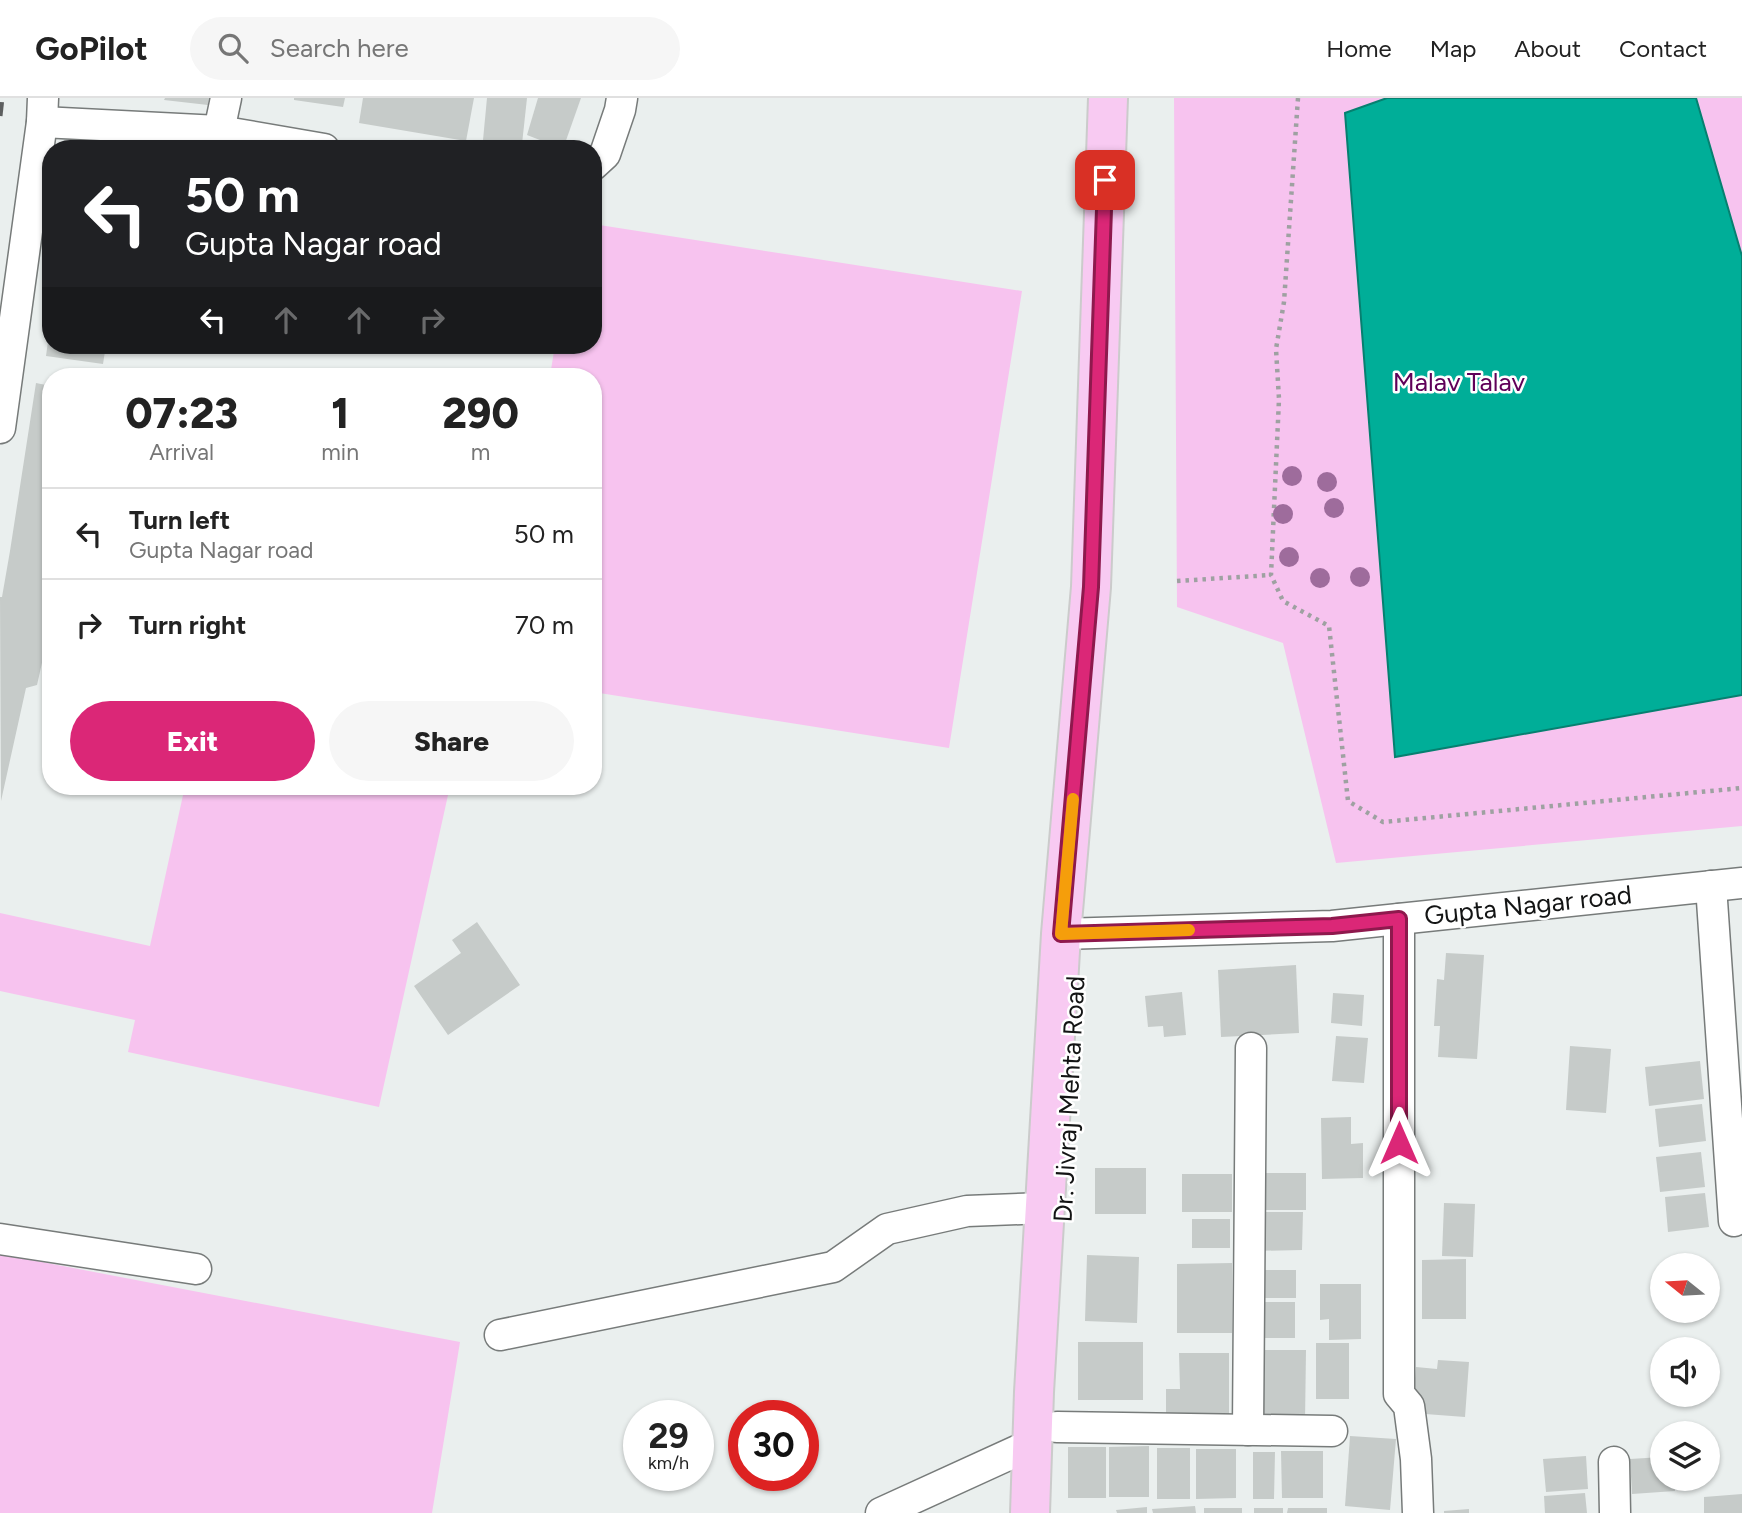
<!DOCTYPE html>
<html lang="en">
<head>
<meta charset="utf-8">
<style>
	body { margin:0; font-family:Figtree,sans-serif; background:#f6f6f6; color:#222; height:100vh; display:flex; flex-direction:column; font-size:26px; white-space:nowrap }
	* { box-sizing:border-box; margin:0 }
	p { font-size:23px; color:#767676 }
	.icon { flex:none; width:38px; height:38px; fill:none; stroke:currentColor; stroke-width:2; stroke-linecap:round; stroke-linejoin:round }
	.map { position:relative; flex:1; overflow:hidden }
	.panel { position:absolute; left:42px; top:270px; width:560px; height:427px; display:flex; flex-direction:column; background:#fff; border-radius:28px; box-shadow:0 2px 5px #0004 }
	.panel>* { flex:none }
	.top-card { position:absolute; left:42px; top:42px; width:560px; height:214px; border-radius:28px; box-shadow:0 2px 5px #0004; background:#202124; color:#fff; overflow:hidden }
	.needle { width:46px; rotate:288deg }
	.buttons { position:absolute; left:1650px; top:1155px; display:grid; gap:14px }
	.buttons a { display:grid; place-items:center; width:70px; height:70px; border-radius:50%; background:#fff; box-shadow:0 2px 5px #0004; font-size:35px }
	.speed { position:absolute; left:623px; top:1302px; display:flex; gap:14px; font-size:35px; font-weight:700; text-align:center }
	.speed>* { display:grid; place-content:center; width:91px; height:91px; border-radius:50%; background:#fff; box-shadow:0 2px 5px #0004; line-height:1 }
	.speed small { font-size:18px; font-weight:400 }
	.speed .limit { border:10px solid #d22; background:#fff; color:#111 }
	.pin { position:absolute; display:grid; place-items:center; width:60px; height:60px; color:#fff; margin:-30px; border-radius:14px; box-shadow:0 4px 10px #0006 }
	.me { position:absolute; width:77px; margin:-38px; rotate:0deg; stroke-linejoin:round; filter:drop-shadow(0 0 5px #0008) }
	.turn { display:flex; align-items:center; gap:24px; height:147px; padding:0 28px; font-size:32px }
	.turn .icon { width:91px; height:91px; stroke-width:2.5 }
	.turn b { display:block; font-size:49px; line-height:60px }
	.lanes { display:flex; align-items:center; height:66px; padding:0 28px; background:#0003; justify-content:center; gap:35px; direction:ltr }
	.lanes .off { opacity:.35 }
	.eta { display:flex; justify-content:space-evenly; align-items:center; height:119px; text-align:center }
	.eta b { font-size:42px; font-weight:800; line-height:49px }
	.action { display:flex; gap:14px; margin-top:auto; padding:14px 28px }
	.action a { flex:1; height:80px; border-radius:42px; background:#db2777; color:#fff; font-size:28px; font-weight:800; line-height:80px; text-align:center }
	.action a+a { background:#f6f6f6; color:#222 }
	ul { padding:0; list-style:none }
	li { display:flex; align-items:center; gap:21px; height:91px; padding:0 28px; border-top:2px solid #e0e0e0 }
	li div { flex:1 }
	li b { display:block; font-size:26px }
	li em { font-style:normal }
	header { display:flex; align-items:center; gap:42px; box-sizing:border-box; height:98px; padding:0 35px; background:#fff; border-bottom:2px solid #e0e0e0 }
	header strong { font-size:33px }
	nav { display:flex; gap:38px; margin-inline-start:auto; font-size:24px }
	.search { width:490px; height:63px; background:#f6f6f6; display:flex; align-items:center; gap:18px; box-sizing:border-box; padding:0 24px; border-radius:38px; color:#767676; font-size:26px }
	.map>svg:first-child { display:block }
	.green { fill:#f7c3ef }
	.water { fill:#00ae98; stroke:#068070; stroke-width:2 }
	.building { fill:#c6cbc9 }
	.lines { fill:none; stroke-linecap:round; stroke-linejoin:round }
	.minor-casing { stroke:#777b7a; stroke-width:33 }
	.major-casing { stroke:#cbcbcb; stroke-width:42 }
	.path { stroke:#9ea1a1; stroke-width:4.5; stroke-dasharray:3.5 5; stroke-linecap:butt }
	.minor { stroke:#fff; stroke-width:30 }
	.major { stroke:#f8caf2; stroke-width:38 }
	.rail { stroke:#5d5f5f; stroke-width:5; stroke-dasharray:14 7; stroke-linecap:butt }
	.tree { fill:#9e6c9c }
	.route-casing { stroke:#8e194d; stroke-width:18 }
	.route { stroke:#db2777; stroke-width:12 }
	.slow { stroke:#f59e0b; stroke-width:12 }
	.labels { text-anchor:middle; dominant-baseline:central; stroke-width:5; stroke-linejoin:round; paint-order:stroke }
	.park-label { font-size:26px; fill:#5f0059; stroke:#fff }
	.street-label { font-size:26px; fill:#131414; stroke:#fff }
</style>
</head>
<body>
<header>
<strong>GoPilot</strong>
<div class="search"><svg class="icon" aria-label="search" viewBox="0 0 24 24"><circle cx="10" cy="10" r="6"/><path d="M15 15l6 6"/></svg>Search here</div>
<nav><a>Home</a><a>Map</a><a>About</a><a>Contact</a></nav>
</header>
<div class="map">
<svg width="1742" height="1415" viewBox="0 0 1742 1415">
	<rect width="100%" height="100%" fill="#eaefee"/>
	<g class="green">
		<path d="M1174 0H1742V728L1336 765 1283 545 1177 509Z"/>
		<path d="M593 126 1022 193 949 650 593 594V278H550L555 247H593Z"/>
		<path d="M185 688H450L379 1009 128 954 135 922 0 893V815L150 848Z"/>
		<path d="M0 1156 460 1244 432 1415H0Z"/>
	</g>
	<path class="water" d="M1387 0H1696L1742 158V597L1395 659 1345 15Z"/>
	<g class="building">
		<path d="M165 0H209L208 7 164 2Z"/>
		<path d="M294 0H345L343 9 294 2Z"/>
		<path d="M363 0H474L466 43 359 25Z"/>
		<path d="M487 0H527L522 46 483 42Z"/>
		<path d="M538 0H581L563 51 527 37Z"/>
		<path d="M49 236H51V247H106L103 266 46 258Z"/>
		<path d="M36 285 51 288V492L48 507H50L43 548 46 547 37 587 26 590 1 703 0 499H2L10 453Z"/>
		<path d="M477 824 520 887 448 937 414 888 461 855 452 842Z"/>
		<path d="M1446 855 1484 857 1477 961 1438 959 1440 928H1434L1437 881 1444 882Z"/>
		<path d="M1296 867 1299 935 1221 939 1218 872Z"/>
		<path d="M1182 894 1186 937 1164 939 1163 928 1148 929 1145 898Z"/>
		<path d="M1333 895 1364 897 1362 928 1331 925Z"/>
		<path d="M1336 938 1368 940 1364 985 1332 983Z"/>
		<path d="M1570 948 1611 951 1606 1015 1566 1012Z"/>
		<path d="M1700 963 1704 1001 1649 1008 1645 969Z"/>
		<path d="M1702 1006 1706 1043 1659 1049 1655 1011Z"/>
		<path d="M1351 1019V1046L1363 1045V1080L1322 1081 1321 1020Z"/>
		<path d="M1701 1054 1705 1089 1660 1094 1656 1059Z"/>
		<rect x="1095" y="1070" width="51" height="46"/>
		<rect x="1254" y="1075" width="52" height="37"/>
		<rect x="1182" y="1076" width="50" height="38"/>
		<path d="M1705 1095 1709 1129 1668 1134 1665 1099Z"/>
		<path d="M1444 1105 1475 1106 1473 1159 1442 1158Z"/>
		<path d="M1252 1114H1303L1302 1152 1252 1153Z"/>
		<rect x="1192" y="1121" width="38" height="29"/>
		<path d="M1087 1157 1139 1159 1137 1225 1085 1223Z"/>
		<path d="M1466 1161V1221H1422V1162Z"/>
		<path d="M1232 1165V1235H1177V1166Z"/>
		<rect x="1255" y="1172" width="41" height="28"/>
		<path d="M1320 1186H1361V1241L1329 1242V1221L1320 1222Z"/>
		<rect x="1251" y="1204" width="44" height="36"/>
		<rect x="1078" y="1244" width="65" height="58"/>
		<rect x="1316" y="1245" width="33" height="56"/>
		<path d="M1253 1252H1306L1305 1324H1254Z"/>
		<path d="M1179 1255H1229V1324L1166 1325V1291H1180Z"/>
		<path d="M1438 1262 1469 1264 1465 1319 1412 1315 1416 1269 1437 1271Z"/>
		<path d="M1350 1338 1396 1341 1390 1412 1345 1408Z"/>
		<path d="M1149 1348V1399H1109V1349Z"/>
		<rect x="1068" y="1349" width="38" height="51"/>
		<rect x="1157" y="1350" width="33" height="51"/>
		<path d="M1196 1351H1236V1400L1196 1401Z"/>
		<path d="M1281 1353H1323V1400H1282Z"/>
		<path d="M1253 1354H1275L1274 1401H1253Z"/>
		<path d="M1586 1358 1588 1391 1546 1394 1543 1361Z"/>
		<path d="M1662 1359V1381H1674L1675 1393 1632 1396 1630 1361Z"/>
		<path d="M1585 1395 1587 1415H1545L1544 1398Z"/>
		<path d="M1742 1396V1415H1704V1399Z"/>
		<path d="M1195 1408 1196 1415H1153L1152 1411Z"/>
		<path d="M1147 1409V1415H1117L1116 1412Z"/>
		<rect x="1204" y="1410" width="38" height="5"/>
		<rect x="1254" y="1410" width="29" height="5"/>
		<path d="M1288 1410H1327V1415H1287Z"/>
		<path d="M1469 1411V1415H1444V1413Z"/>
	</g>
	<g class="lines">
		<g class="minor-casing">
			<g id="minor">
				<path d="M42 24 219 33 324 51"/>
				<path d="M219 33 226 0"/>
				<path d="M593 67 605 56 620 12 622 0"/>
				<path d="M0 330 42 24 43 0"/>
				<path d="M1711 788 1734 1123"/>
				<path d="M1399 821V1296L1409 1308 1416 1361 1418 1415"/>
				<path d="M1061 836 1332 828 1742 785"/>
				<path d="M0 1141 196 1171"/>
				<path d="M500 1237 833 1169 887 1131 967 1113 1045 1110"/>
				<path d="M1057 1329 1332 1333"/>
				<path d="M1248 1332 1251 950"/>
				<path d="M1614 1364 1615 1415"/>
				<path d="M881 1415 1032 1346"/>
			</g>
		</g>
		<g class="major-casing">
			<path id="major" d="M1030 1415 1034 1294 1061 836 1091 489 1108 0"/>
		</g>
		<g class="path">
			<path d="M1298 0 1284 204 1276 251 1279 301 1271 477 1283 503 1329 528 1348 703 1383 724 1742 690"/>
			<path d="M1177 483 1271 477"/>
		</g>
		<use href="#minor" class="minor"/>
		<use href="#major" class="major"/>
		<path class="rail" d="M0 18 2 0"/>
	</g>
	<g class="tree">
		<circle cx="1292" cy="378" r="10"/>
		<circle cx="1327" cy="384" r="10"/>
		<circle cx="1334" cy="410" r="10"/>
		<circle cx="1283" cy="416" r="10"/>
		<circle cx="1289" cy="459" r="10"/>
		<circle cx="1360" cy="479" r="10"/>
		<circle cx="1320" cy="480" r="10"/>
	</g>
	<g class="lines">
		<g class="route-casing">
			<path id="route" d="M1105 82 1091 489 1061 836 1332 828 1399 821V1045"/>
		</g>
		<use href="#route" class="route"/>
		<path class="slow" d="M1073 701 1061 836 1189 832"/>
	</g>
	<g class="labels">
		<g class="park-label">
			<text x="1459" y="284">Malav Talav</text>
		</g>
		<g class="street-label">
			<text transform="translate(1528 807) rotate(-6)">Gupta Nagar road</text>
			<text transform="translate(1069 1001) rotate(-87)">Dr. Jivraj Mehta Road</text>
		</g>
	</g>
</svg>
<div class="buttons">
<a><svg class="needle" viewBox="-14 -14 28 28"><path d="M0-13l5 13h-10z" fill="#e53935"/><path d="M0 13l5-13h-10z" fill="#767676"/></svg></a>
<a><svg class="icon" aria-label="sound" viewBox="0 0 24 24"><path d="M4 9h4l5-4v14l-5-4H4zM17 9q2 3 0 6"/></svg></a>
<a><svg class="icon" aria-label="layers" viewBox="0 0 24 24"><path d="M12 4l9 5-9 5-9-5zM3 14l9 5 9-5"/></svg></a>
</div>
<div class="speed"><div>29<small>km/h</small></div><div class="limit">30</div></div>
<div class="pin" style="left:1105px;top:82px;background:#d93025"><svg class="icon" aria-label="arrive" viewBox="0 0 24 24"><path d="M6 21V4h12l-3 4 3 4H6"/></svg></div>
<svg class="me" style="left:1399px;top:1045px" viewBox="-20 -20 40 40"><path d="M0-17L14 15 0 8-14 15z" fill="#db2777" stroke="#fff" stroke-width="4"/></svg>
<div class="top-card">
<div class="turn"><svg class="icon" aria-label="left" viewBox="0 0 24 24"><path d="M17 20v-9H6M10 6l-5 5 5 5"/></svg><div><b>50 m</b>Gupta Nagar road</div></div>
<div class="lanes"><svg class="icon" aria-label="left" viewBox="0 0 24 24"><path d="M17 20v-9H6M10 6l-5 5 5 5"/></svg><svg class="icon off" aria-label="ahead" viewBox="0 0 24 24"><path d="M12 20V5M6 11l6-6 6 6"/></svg><svg class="icon off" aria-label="ahead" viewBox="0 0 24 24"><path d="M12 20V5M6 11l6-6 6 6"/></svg><svg class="icon off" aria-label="right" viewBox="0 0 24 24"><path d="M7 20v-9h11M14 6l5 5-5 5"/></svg></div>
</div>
<section class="panel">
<div class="eta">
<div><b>07:23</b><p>Arrival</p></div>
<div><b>1</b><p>min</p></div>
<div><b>290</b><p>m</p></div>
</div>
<ul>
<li><svg class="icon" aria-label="left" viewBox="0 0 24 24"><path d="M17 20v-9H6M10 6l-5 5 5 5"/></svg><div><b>Turn left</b><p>Gupta Nagar road</p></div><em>50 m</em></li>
<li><svg class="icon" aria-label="right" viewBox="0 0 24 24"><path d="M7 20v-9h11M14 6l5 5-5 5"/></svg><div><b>Turn right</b></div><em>70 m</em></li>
</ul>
<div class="action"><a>Exit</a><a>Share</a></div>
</section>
</div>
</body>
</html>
